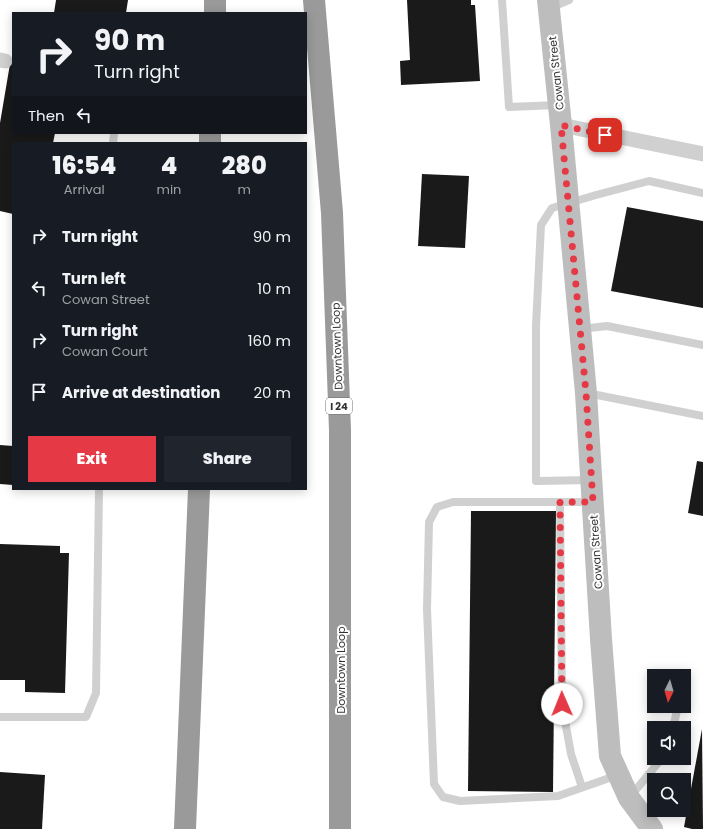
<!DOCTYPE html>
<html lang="en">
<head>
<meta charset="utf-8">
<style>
	body { margin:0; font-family:Poppins,sans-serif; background:#20242c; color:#f1f3f6; height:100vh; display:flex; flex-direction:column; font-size:15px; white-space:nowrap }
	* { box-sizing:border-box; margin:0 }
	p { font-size:13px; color:#9ea1a6 }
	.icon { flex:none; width:22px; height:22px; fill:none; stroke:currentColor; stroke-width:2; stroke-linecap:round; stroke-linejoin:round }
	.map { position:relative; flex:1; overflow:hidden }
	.drawer { position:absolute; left:12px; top:142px; width:295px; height:348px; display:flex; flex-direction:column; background:#171b24; border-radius:0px; box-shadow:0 2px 10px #0003 }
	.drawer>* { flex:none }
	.banner { position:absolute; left:12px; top:12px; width:295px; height:122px; border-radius:0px; box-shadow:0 2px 10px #0003; background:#171b24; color:#f1f3f6; overflow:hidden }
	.needle { width:26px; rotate:185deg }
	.tools { position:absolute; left:647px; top:669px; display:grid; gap:8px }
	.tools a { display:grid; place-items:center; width:44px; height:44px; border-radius:0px; background:#171b24; box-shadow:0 2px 10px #0003; font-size:20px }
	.pin { position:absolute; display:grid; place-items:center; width:34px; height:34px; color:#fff; margin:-17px; border-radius:8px; box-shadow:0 2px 6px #0006 }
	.me { position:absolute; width:44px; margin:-22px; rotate:359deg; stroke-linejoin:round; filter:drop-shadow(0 0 3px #0008) }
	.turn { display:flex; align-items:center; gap:14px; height:84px; padding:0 16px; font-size:18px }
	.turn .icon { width:52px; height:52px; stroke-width:2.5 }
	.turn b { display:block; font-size:28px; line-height:34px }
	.then { display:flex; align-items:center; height:38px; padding:0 16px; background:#0003; gap:8px; font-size:15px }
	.eta { display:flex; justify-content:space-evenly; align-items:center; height:68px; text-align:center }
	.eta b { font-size:24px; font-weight:800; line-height:28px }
	.primary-button { display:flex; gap:8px; margin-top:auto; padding:8px 16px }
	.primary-button a { flex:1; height:46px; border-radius:0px; background:#e63946; color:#fff; font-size:16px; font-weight:800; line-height:46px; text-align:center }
	.primary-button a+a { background:#20242c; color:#f1f3f6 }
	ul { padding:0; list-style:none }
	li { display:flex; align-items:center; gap:12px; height:52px; padding:0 16px }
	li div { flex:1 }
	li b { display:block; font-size:15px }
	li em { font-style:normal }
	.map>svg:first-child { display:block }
	.building { fill:#1a1a1a }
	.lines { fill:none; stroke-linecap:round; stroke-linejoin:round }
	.lane { stroke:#d0d0d0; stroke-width:8 }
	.street { stroke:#d0d0d0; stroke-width:15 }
	.secondary { stroke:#bdbdbd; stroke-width:22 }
	.highway { stroke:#9a9a9a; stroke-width:22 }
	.route { stroke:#e63946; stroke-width:7; stroke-dasharray:0 12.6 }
	.labels { text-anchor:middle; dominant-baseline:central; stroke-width:4; stroke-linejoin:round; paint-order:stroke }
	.shield { fill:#fff; stroke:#707070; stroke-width:1 }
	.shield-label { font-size:10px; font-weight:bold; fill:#333 }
	.street-label { font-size:11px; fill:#333; stroke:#fff }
</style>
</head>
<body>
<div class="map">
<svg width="703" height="829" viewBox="0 0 703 829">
	<rect width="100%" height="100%" fill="#fff"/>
	<g class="building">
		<path d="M56 0H128L126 13H54Z"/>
		<path d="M407 0H471V5H475L480 81 401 85 400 61 410 60Z"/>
		<path d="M11 58H13V133H55L53 143H13V214L0 211V123Z"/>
		<path d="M422 174 469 176 465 248 418 246Z"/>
		<path d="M627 207 703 221V308L611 291Z"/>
		<path d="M0 445 13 446V485L0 484Z"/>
		<path d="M697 461 703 462V516L688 513Z"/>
		<path d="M471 511H556L553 792 468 791Z"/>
		<path d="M0 544 60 546V553H69L65 693 25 692V680H0Z"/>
		<path d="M702 729 703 829H692L684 827Z"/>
		<path d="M0 772 45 775 42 829H0Z"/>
	</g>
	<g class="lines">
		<g class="lane">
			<path d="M502 0 509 107 558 105"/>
			<path d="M550 8 569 0"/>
			<path d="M113 143 114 133"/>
			<path d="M581 329 607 326 703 345"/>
			<path d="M587 393 703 416"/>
			<path d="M591 480 536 481V326L541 225 552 208 596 195 649 181 703 193"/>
			<path d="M560 502 562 704 571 754 582 787"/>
			<path d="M592 502H453L437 507 429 522 427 609 434 784 443 797 460 801 558 796 618 775"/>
			<path d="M684 680 685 677"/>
			<path d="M0 717H86L96 693 99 489"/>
			<path d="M673 728 678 706"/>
			<path d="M630 797 662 758"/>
		</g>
		<g class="street">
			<path d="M0 60 5 61"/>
			<path d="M561 125 703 154"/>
		</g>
		<path class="secondary" d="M548 0 561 125 586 393 601 639 610 756 629 798 652 829"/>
		<g class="highway">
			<path d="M314 0 332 213 340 430V829"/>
			<path d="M215 13V0"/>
			<path d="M210 143V133"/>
			<path d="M185 829 199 489"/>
		</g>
	</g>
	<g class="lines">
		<path class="route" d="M562 704 560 502H593L586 393 561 125 605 135"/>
	</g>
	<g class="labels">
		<rect class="shield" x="326" y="398" width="26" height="16" rx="3"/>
		<g class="shield-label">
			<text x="339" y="406">I 24</text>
		</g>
		<g class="street-label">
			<text transform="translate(556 73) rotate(-96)">Cowan Street</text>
			<text transform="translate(337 346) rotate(-92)">Downtown Loop</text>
			<text transform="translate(596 552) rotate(-94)">Cowan Street</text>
			<text transform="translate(341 670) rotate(-90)">Downtown Loop</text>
		</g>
	</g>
</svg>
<div class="tools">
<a><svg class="needle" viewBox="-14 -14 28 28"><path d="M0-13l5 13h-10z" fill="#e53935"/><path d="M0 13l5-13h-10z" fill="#9ea1a6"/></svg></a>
<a><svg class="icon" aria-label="sound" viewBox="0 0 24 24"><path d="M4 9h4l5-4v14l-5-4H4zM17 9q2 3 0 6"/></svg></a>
<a><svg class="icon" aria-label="search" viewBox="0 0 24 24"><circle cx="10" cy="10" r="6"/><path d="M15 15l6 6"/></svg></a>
</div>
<div class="pin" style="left:605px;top:135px;background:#d93025"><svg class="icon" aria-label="arrive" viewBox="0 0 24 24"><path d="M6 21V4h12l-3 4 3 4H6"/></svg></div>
<svg class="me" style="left:562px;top:704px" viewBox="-20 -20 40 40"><circle r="19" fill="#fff"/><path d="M0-13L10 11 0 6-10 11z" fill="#e63946"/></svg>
<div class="banner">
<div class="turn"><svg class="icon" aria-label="right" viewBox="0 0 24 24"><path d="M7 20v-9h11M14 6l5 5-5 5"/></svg><div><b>90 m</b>Turn right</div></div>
<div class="then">Then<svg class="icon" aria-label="left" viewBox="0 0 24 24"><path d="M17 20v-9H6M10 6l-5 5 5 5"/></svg></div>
</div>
<section class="drawer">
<div class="eta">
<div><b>16:54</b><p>Arrival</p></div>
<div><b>4</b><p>min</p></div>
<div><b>280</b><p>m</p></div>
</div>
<ul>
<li><svg class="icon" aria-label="right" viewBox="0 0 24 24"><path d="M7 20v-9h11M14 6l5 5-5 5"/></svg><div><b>Turn right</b></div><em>90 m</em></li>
<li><svg class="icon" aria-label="left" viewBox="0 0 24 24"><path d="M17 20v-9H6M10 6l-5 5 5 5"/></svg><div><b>Turn left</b><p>Cowan Street</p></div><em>10 m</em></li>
<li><svg class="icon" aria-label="right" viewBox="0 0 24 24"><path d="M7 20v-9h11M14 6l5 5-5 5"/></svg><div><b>Turn right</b><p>Cowan Court</p></div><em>160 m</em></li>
<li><svg class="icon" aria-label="arrive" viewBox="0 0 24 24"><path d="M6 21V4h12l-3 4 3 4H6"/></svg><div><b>Arrive at destination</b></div><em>20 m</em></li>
</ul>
<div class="primary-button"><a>Exit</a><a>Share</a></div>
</section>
</div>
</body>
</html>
